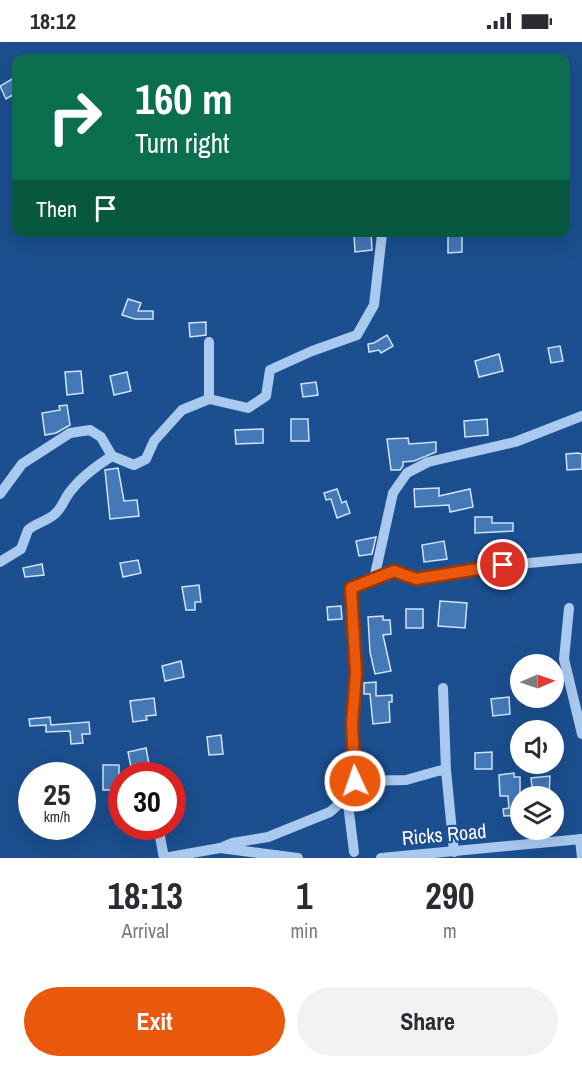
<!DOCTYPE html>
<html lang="en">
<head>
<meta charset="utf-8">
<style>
	body { margin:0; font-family:"Archivo Narrow",sans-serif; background:#f2f2f3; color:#2b2b33; height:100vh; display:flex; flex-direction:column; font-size:22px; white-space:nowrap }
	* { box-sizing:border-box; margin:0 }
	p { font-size:20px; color:#7c7c81 }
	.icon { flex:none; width:33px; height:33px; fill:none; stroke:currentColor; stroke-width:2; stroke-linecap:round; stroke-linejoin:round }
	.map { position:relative; height:816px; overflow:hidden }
	.panel { display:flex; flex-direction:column; background:#fff; flex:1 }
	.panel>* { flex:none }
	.hud { position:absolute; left:12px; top:12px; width:558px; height:183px; border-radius:12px; box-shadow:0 6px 24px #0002; background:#0b6e4f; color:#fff; overflow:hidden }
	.needle { width:39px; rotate:88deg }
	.tools { position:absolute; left:510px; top:612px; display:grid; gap:12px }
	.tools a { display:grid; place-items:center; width:54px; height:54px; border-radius:50%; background:#fff; box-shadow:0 6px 24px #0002; font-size:30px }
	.speed { position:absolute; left:18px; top:720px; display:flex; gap:12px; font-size:30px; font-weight:700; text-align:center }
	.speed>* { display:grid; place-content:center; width:78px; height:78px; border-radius:50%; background:#fff; box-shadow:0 6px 24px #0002; line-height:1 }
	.speed small { font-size:15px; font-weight:400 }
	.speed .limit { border:9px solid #d22; background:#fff; color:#111 }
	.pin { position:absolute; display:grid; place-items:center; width:51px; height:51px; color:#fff; margin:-26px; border:3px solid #fff; border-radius:50%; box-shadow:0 2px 6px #0007 }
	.me { position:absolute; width:66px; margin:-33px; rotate:357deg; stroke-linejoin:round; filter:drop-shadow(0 0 4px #0008) }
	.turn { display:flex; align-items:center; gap:21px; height:126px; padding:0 24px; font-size:27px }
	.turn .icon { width:78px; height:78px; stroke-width:2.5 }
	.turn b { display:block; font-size:42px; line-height:51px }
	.then { display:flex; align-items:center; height:57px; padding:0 24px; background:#0003; gap:12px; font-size:22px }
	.eta { display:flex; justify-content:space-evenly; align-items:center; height:102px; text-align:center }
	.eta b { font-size:36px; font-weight:700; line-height:42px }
	.primary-button { display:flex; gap:12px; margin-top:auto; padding:12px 24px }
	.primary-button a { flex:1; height:69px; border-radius:36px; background:#ea580c; color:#fff; font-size:24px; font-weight:700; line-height:69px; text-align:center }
	.primary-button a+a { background:#f2f2f3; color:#2b2b33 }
	.status { display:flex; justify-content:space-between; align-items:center; height:42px; padding:0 30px; background:#fff; direction:ltr }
	.status svg { height:16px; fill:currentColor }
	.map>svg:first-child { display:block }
	.building { fill:#4478b7; stroke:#cfe3fa; stroke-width:1.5 }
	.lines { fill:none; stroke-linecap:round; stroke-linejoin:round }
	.minor { stroke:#a9c9ee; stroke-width:10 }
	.route-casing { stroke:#983908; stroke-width:15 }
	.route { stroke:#ea580c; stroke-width:10 }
	.labels { text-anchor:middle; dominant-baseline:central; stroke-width:4.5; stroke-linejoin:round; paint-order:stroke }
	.street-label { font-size:20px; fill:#fff; stroke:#1b4f8f }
</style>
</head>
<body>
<div class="status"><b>18:12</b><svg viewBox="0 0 49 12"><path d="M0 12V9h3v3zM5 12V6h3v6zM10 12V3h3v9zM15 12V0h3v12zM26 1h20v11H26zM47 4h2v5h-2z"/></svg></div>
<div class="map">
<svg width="582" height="816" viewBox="0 0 582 816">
	<rect width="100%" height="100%" fill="#1b4f8f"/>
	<g class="building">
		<path d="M12 37 16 46V51L6 57 0 44Z"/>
		<path d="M371 191 372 208 355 210 354 193Z"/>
		<path d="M448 193H462V210L448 211Z"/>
		<path d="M128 257 141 261 138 269H153V277H135L122 273Z"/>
		<path d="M206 280V293L190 295 189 281Z"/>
		<path d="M387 293 393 304 381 311 379 308 369 310 368 302 374 301Z"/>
		<path d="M560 304 563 319 551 321 548 306Z"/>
		<path d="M499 312 503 329 479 335 475 319Z"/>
		<path d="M81 329 83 351 67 353 65 330Z"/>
		<path d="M127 330 131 349 114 353 110 334Z"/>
		<path d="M316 340 318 353 303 355 301 342Z"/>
		<path d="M67 363 70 383 56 391 45 393 42 371 60 368 59 364Z"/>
		<path d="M291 377H308L309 399H291Z"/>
		<path d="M487 377 488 393 465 395 464 379Z"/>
		<path d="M263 387V401L236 402 235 388Z"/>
		<path d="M408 396 409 402 436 400V410L414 419 403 420V424L400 428H391L387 397Z"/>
		<path d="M578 411 582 412V427L567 428 566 412Z"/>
		<path d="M118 426 124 459 137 458 139 474 110 477 105 428Z"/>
		<path d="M439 446V454L470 447 473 465 450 470 449 463 415 465 414 447Z"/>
		<path d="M337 447 342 461 346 459 350 471 337 476 331 457 326 458 324 451Z"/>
		<path d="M475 475H492V481H513V489L475 491Z"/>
		<path d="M376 495 372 512 359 514 356 499Z"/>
		<path d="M444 499 447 517 424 520 422 503Z"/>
		<path d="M138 518 141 531 123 535 120 521Z"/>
		<path d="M42 522 44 533 25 535 23 526Z"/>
		<path d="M199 543 201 560H195V568H186L182 545Z"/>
		<path d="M440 559 467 561 465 586 438 584Z"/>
		<path d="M341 564 342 577 328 578 327 565Z"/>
		<rect x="406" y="567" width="17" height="19"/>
		<path d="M383 574V578H390L391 592 383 593 391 629 375 632 370 610 368 575Z"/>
		<path d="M181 619 184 635 165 639 162 624Z"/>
		<path d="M376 640V654L392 653V660H389L390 680 373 682 370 652H364V641Z"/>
		<path d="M509 655 510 672 493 674 491 657Z"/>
		<path d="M154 656 156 673 146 674 147 678 133 680 130 659Z"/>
		<path d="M50 675 51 683 89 680 90 692H82L83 701 71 702 70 689 46 690V683L30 684 29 677Z"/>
		<path d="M221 693 223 712 209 713 207 695Z"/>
		<path d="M146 706 149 722 131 725 128 710Z"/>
		<path d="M492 710V727H475V711Z"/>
		<rect x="103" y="723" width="16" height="25"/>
		<path d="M514 731V735H520V773L504 774 503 767 509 766 508 754H500L499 733Z"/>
		<path d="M550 734 549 754H533L531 736Z"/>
	</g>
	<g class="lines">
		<g class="minor">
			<path d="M209 300V357"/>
			<path d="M0 452 22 422 70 391 90 388 101 395 112 414 134 423 146 417 154 399 182 368 209 357 248 366 266 354 270 328 312 309 357 293 374 263 382 192"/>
			<path d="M0 520 21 507 28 488C36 481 48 479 56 471 62 465 64 458 69 451 80 436 96 424 112 414"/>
			<path d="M374 537 393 451 407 431 428 420 515 400 582 374"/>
			<path d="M569 566 564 617 582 692"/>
			<path d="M443 646 446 728 454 810"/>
			<path d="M355 739 406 738 438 729 446 728"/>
			<path d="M347 754 354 810"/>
			<path d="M158 784 164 816"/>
			<path d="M580 797 582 816"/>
			<path d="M220 806 232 801 268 795 330 770 355 748 352 682 356 631 351 546 394 529 416 537 486 525 582 516"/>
			<path d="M164 816 220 806 298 816"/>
			<path d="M381 816 582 797"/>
		</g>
	</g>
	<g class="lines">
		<g class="route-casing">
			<path id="route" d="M355 739 352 682 356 631 351 546 394 529 416 537 503 523"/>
		</g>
		<use href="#route" class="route"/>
	</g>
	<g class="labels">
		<g class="street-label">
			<text transform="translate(444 792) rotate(-5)">Ricks Road</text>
		</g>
	</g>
</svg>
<div class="tools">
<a><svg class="needle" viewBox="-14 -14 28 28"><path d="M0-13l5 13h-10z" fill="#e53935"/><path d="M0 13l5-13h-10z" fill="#7c7c81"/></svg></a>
<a><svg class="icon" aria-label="sound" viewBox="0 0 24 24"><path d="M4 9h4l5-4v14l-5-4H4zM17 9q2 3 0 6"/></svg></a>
<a><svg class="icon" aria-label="layers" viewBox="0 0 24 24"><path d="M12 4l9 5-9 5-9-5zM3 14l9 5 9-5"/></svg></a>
</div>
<div class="speed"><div>25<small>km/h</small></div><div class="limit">30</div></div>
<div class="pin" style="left:503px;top:523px;background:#d93025"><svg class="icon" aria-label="arrive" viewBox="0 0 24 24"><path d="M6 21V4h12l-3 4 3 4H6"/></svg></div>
<svg class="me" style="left:355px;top:739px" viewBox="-20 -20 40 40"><circle r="17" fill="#ea580c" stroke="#fff" stroke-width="3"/><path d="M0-11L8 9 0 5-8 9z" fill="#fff"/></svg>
<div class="hud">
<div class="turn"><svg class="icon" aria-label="right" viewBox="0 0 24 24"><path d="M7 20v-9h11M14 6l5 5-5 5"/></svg><div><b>160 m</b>Turn right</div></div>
<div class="then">Then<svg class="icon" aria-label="arrive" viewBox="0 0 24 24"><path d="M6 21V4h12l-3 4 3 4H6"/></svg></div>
</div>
</div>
<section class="panel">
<div class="eta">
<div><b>18:13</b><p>Arrival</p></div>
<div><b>1</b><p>min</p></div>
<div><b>290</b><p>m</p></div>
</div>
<div class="primary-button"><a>Exit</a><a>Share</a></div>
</section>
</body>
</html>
